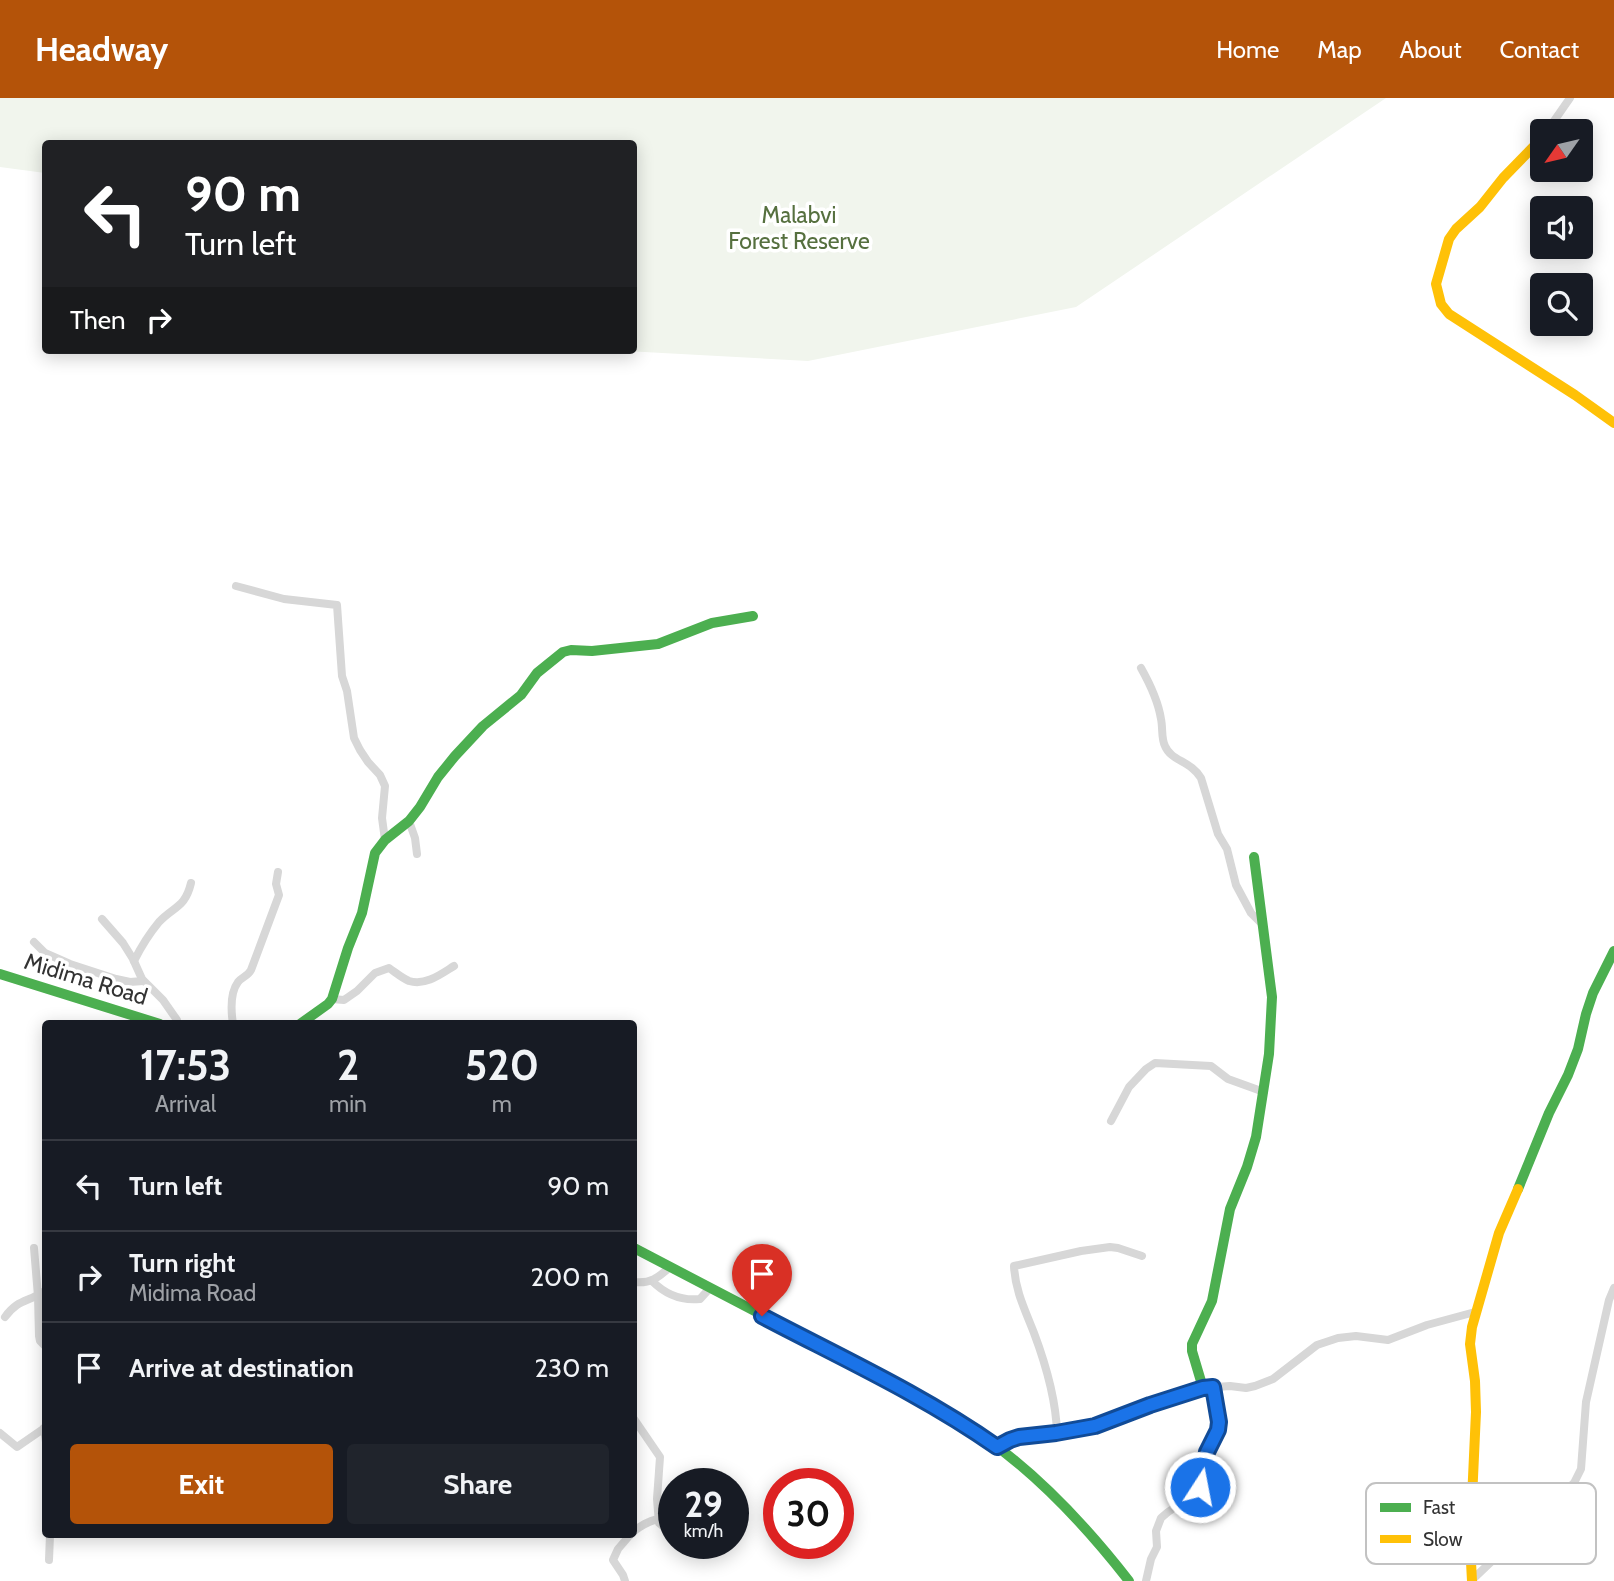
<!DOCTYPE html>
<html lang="en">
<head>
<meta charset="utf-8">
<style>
	body { margin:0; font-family:Cabin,sans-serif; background:#20242c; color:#f1f3f6; height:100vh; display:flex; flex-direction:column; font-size:26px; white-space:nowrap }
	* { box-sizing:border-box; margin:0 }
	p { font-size:23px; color:#9ea1a6 }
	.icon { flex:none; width:38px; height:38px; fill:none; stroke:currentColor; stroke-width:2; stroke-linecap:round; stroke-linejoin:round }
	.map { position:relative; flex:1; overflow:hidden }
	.panel { position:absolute; left:42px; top:922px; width:595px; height:518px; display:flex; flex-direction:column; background:#171b24; border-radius:7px; box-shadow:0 4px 18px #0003 }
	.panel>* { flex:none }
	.top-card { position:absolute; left:42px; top:42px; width:595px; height:214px; border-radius:7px; box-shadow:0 4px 18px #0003; background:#202124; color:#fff; overflow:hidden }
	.needle { width:46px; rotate:236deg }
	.buttons { position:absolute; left:1530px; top:21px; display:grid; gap:14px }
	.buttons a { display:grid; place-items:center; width:63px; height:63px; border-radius:7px; background:#171b24; box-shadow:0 4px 18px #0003; font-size:35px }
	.speed { position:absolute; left:658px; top:1370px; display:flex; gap:14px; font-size:35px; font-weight:700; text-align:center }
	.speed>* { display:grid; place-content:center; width:91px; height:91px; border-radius:50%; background:#171b24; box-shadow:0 4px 18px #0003; line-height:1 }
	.speed small { font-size:18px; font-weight:400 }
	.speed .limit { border:10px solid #d22; background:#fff; color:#111 }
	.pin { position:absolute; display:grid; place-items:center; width:60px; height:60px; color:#fff; margin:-72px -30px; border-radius:50% 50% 50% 0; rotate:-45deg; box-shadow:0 0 7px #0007 }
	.pin .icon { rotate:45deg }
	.me { position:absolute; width:77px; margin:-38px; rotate:11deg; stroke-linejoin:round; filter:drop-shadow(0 0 5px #0008) }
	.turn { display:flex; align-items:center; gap:24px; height:147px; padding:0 28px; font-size:32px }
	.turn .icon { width:91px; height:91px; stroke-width:2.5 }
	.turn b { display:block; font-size:49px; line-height:60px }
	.then { display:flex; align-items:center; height:66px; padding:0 28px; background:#0003; gap:14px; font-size:26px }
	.eta { display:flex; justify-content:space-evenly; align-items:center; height:119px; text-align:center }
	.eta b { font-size:42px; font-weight:700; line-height:49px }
	.button { display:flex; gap:14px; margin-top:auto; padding:14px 28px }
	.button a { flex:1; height:80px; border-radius:7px; background:#b45309; color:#fff; font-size:28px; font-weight:700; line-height:80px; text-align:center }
	.button a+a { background:#20242c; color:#f1f3f6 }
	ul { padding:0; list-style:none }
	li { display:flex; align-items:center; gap:21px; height:91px; padding:0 28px; border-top:2px solid #363941 }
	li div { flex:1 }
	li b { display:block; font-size:26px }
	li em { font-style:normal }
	header { display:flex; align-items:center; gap:42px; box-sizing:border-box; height:98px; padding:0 35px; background:#b45309; color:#fff }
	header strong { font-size:33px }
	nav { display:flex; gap:38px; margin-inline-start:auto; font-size:24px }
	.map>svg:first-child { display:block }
	.green { fill:#f1f5ed }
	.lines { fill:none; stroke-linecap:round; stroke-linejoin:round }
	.street { stroke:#d7d7d7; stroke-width:8 }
	.fast { stroke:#4caf50; stroke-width:10 }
	.slow { stroke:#ffc107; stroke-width:10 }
	.route-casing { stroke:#114b97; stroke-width:18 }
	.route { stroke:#1a73e8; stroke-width:12 }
	.labels { text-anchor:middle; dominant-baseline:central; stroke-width:7; stroke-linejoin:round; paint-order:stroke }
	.park-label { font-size:23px; fill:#56703f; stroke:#fff }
	.street-label { font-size:23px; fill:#333; stroke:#fff }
	.key { fill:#fff; stroke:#c2c2c2; stroke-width:2 }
	.key-label { font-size:19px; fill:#333 }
</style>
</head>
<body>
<header>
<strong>Headway</strong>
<nav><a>Home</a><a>Map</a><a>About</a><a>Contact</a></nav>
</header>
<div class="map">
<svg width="1614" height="1483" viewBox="0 0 1614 1483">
	<rect width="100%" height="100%" fill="#fff"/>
	<path class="green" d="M0 0H1386L1076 209 808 263 607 252H634V46H46L45 75 0 69Z"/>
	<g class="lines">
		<g class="street">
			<path d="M1547 33 1570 0"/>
			<path d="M236 488 284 501 337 507 342 578 347 593 354 640 360 652 368 664 380 677 385 688 382 720 385 742"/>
			<path d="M1141 570C1150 586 1158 602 1161 621 1163 630 1161 640 1165 648 1171 663 1191 663 1201 680L1218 736 1227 751 1236 787 1251 815 1262 826"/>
			<path d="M409 723 415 740 417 756"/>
			<path d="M102 821 123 845 133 861 142 881 163 902 177 922 176 926"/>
			<path d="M34 844 45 855 70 866 116 881 130 884 143 883"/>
			<path d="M134 863C141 849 149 836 159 824 174 808 185 810 191 785"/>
			<path d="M332 901 344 902 357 893 375 875 389 870C395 874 402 880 409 883 426 888 441 876 454 868"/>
			<path d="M233 926C231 913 230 895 238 884 242 879 248 878 251 872L279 797 276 786 278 774"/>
			<path d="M1111 1023 1129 989 1146 971 1155 965 1211 968 1228 981 1264 994"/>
			<path d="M34 1150 38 1198 39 1238 40 1243 46 1249"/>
			<path d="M652 1183C666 1197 681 1203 700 1201L710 1190"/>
			<path d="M634 1184C650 1186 658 1180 670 1169"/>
			<path d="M5 1219C19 1200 28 1205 46 1192"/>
			<path d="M634 1321 660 1359 657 1401 659 1425 665 1430 674 1428"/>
			<path d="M44 1330 46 1344"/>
			<path d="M0 1335 17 1349 46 1329"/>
			<path d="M1057 1335C1056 1301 1046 1267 1034 1235 1025 1212 1015 1192 1014 1168L1081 1153 1110 1149 1118 1150 1142 1158"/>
			<path d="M997 1349 1010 1342 1019 1339 1057 1335 1095 1328 1203 1290 1230 1288 1246 1290 1255 1288 1273 1281 1317 1247 1338 1240 1356 1238 1388 1242 1427 1227 1475 1214"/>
			<path d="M634 1433C641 1428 648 1423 658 1421"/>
			<path d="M49 1462 50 1437"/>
			<path d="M1472 1482 1574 1385 1581 1371 1586 1304 1609 1202 1614 1190"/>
			<path d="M625 1483 623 1477 613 1462 618 1451 630 1437"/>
			<path d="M1146 1483 1151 1461 1157 1449 1156 1433 1161 1420 1168 1414 1177 1408 1191 1404 1198 1397 1207 1354 1215 1339 1219 1324 1213 1289"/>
		</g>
		<g class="fast">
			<path d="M0 876 160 926"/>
			<path d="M300 926 328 906 332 901 348 850 362 815 375 755 385 742 409 723 420 709 438 679 455 658 483 628 521 597 537 575 563 554 571 552 592 553 658 546 712 525 753 518"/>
			<path d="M1518 1091 1549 1015 1568 977 1578 951 1586 916 1593 895 1614 853"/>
			<path d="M634 1150 906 1292C933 1307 959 1322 984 1339 1041 1379 1087 1429 1129 1483"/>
			<path d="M1203 1290 1192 1253V1246L1212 1203 1230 1111 1247 1069 1256 1039 1269 956 1272 899 1254 759"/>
		</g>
		<g class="slow">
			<path d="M1542 40 1503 80 1480 109 1456 131 1449 141 1436 186 1441 206 1449 216 1575 297 1614 325"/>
			<path d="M1472 1483 1470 1445 1476 1314 1475 1283 1470 1246 1472 1229 1499 1135 1518 1091"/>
		</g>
	</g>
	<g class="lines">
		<g class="route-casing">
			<path id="route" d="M762 1218C842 1260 923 1297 997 1349L1010 1342 1019 1339 1056 1335 1095 1328 1150 1307 1203 1290 1213 1289 1219 1324 1218 1332 1207 1354 1200 1389"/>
		</g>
		<use href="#route" class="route"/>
	</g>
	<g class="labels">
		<g class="park-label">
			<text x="799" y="117">Malabvi<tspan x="799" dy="26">Forest Reserve</tspan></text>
		</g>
		<g class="street-label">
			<text transform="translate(86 881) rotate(17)">Midima Road</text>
		</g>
	</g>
	<rect x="1366" y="1385" width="230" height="81" rx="10" class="key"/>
	<rect x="1380" y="1405" width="31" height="9" fill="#4caf50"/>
	<rect x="1380" y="1437" width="31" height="8" fill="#ffc107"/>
	<g class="key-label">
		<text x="1423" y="1416">Fast</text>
		<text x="1423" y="1448">Slow</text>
	</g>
</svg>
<div class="buttons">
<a><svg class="needle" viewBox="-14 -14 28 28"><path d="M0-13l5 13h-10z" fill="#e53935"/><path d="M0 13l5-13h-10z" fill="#9ea1a6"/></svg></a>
<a><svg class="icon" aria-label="sound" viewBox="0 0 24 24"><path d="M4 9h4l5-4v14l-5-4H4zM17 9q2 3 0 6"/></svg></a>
<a><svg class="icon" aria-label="search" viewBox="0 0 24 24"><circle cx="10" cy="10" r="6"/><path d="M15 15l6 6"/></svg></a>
</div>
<div class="speed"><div>29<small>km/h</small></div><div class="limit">30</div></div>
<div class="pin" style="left:762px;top:1218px;background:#d93025"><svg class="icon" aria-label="arrive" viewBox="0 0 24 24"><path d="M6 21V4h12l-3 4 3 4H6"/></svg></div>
<svg class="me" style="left:1200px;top:1389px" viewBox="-20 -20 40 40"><circle r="17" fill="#1a73e8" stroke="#fff" stroke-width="3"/><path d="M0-11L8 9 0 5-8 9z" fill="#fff"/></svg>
<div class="top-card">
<div class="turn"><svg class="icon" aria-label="left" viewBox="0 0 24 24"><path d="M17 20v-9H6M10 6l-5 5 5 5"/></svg><div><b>90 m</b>Turn left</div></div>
<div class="then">Then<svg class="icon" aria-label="right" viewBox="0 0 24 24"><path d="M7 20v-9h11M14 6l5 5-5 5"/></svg></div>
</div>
<section class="panel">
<div class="eta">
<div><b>17:53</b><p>Arrival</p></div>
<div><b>2</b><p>min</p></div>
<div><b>520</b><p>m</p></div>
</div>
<ul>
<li><svg class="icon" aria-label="left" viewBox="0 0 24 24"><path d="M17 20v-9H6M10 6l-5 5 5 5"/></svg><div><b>Turn left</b></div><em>90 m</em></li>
<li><svg class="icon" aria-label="right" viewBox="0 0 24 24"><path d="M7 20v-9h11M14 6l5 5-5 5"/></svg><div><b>Turn right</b><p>Midima Road</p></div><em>200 m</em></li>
<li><svg class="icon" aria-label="arrive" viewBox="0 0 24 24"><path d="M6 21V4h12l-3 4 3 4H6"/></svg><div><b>Arrive at destination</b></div><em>230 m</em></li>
</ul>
<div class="button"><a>Exit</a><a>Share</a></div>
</section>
</div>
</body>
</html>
